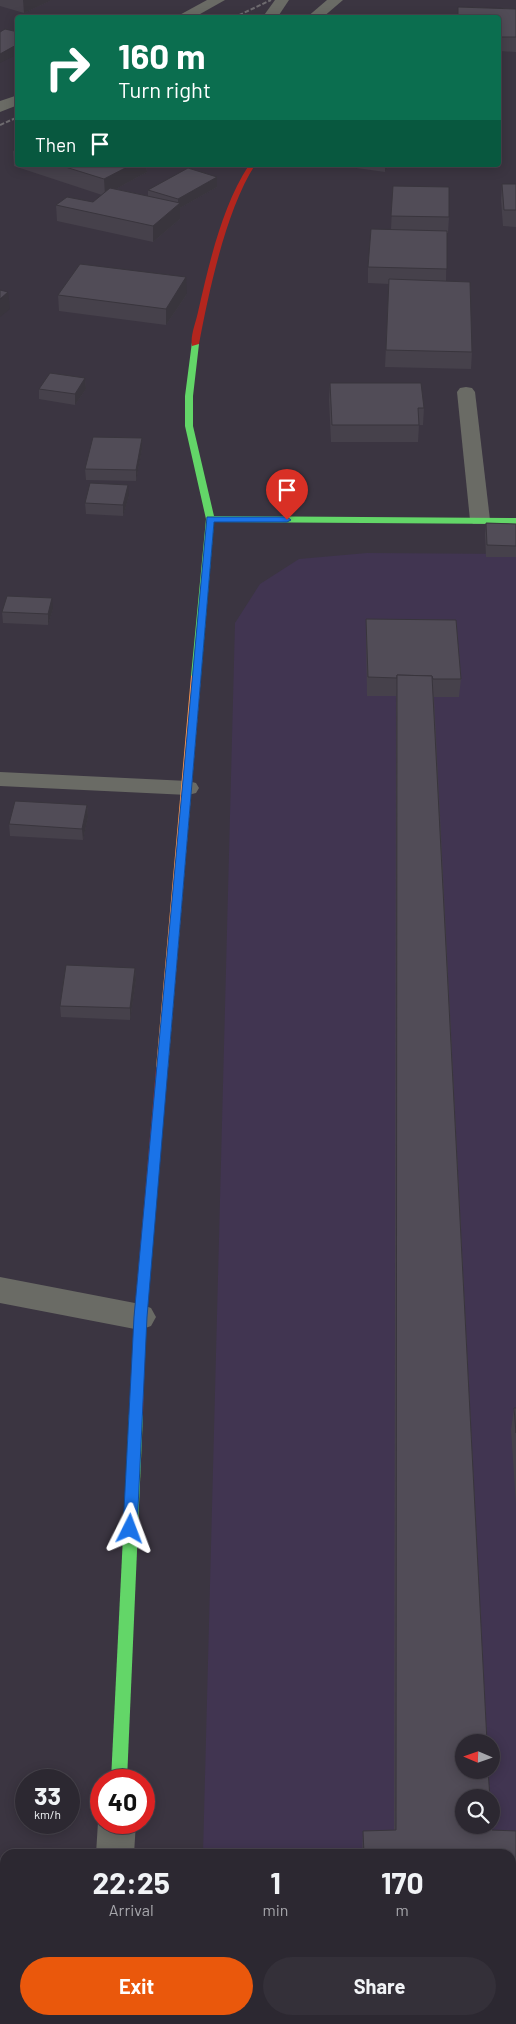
<!DOCTYPE html>
<html lang="en">
<head>
<meta charset="utf-8">
<style>
	body { margin:0; font-family:Barlow,sans-serif; background:#343039; color:#f1f3f6; height:100vh; display:flex; flex-direction:column; font-size:19px; white-space:nowrap }
	* { box-sizing:border-box; margin:0 }
	p { font-size:16px; color:#a6a6ab }
	.icon { flex:none; width:28px; height:28px; fill:none; stroke:currentColor; stroke-width:2; stroke-linecap:round; stroke-linejoin:round }
	.map { position:relative; flex:1; overflow:hidden }
	.drawer { position:absolute; left:0px; top:1849px; width:516px; height:176px; display:flex; flex-direction:column; background:#2c2831; border-radius:15px 15px 0 0; box-shadow:0 2px 12px #0003,0 0 0 1px #48444d }
	.drawer>* { flex:none }
	.top-card { position:absolute; left:15px; top:15px; width:486px; height:152px; border-radius:5px; box-shadow:0 2px 12px #0003,0 0 0 1px #48444d; background:#0b6e4f; color:#fff; overflow:hidden }
	.needle { width:32px; rotate:272deg }
	.buttons { position:absolute; left:455px; top:1734px; display:grid; gap:10px }
	.buttons a { display:grid; place-items:center; width:45px; height:45px; border-radius:50%; background:#2c2831; box-shadow:0 2px 12px #0003,0 0 0 1px #48444d; font-size:25px }
	.speed { position:absolute; left:15px; top:1769px; display:flex; gap:10px; font-size:25px; font-weight:700; text-align:center }
	.speed>* { display:grid; place-content:center; width:65px; height:65px; border-radius:50%; background:#2c2831; box-shadow:0 2px 12px #0003,0 0 0 1px #48444d; line-height:1 }
	.speed small { font-size:12px; font-weight:400 }
	.speed .limit { border:8px solid #d22; background:#fff; color:#111 }
	.pin { position:absolute; display:grid; place-items:center; width:42px; height:42px; color:#fff; margin:-51px -21px; border-radius:50% 50% 50% 0; rotate:-45deg; box-shadow:0 0 5px #0007 }
	.pin .icon { rotate:45deg }
	.me { position:absolute; width:55px; margin:-28px; rotate:3deg; stroke-linejoin:round; filter:drop-shadow(0 0 4px #0008) }
	.turn { display:flex; align-items:center; gap:18px; height:105px; padding:0 20px; font-size:22px }
	.turn .icon { width:65px; height:65px; stroke-width:2.5 }
	.turn b { display:block; font-size:35px; line-height:42px }
	.then { display:flex; align-items:center; height:48px; padding:0 20px; background:#0003; gap:10px; font-size:19px }
	.eta { display:flex; justify-content:space-evenly; align-items:center; height:85px; text-align:center }
	.eta b { font-size:30px; font-weight:700; line-height:35px }
	.cta { display:flex; gap:10px; margin-top:auto; padding:10px 20px }
	.cta a { flex:1; height:58px; border-radius:30px; background:#ea580c; color:#fff; font-size:20px; font-weight:700; line-height:58px; text-align:center }
	.cta a+a { background:#343039; color:#f1f3f6 }
	.map>svg:first-child { display:block }
	.built { fill:#413551; fill-rule:evenodd }
	.lines { fill:none; stroke-linecap:round; stroke-linejoin:round }
	.lane { fill:#6a6b65; fill-rule:evenodd }
	.street { fill:#6a6b65; fill-rule:evenodd }
	.fast { fill:#63d668; fill-rule:evenodd }
	.slow { fill:#ff974d; fill-rule:evenodd }
	.jam { fill:#b3261e; fill-rule:evenodd }
	.rail { stroke:#6f6c70; stroke-width:2; stroke-dasharray:4.5 2; stroke-linecap:butt }
	.wall { fill:#46414b }
	.shaded-wall { fill:#39353d }
	.building { fill:#514c57; stroke:#39353d }
	.route { fill:#1a73e8; stroke:#114b97 }
</style>
</head>
<body>
<div class="map">
<svg width="516" height="2024" viewBox="0 0 516 2024">
	<rect width="100%" height="100%" fill="#3b3541"/>
	<path class="built" d="M367 553 516 554V2024H198V2020H511V1854H203L235 623 260 584 299 559ZM464 1742H491V1770H464ZM464 1798H491V1825H464Z"/>
	<g class="lines">
		<g class="lane">
			<path d="M466 387 472 388 475 392 490 520 487 524H473L470 520 457 392 460 388Z"/>
			<path d="M0 772 188 781 196 783 199 788 196 793 188 795 0 786Z"/>
		</g>
		<g class="street">
			<path d="M207 0H225L193 18H174Z"/>
			<path d="M275 0H289L277 18H262Z"/>
			<path d="M327 0H343L322 18H306Z"/>
			<path d="M18 95V105L0 112V101Z"/>
			<path d="M0 1277 140 1304 151 1308 156 1317 151 1326 140 1330 0 1303Z"/>
			<path d="M101 1814V1822H136L134 1854H96L98 1822Z"/>
			<path d="M88 2020H128L129 2024H87Z"/>
		</g>
		<g class="fast">
			<path d="M192 342 199 344 193 396V426L214 516 516 518V524L214 522 201 676 199 678H193L191 676 206 519 185 426V396Z"/>
			<path d="M136 1408 141 1410 143 1414 127 1780H111L129 1414 131 1410Z"/>
		</g>
		<path class="slow" d="M196 673 201 676 168 1068 166 1071H158L156 1068 191 676Z"/>
		<g class="jam">
			<path d="M249 165H255C226 210 209 291 199 344L192 346C190 336 196 322 198 312 209 264 222 206 249 165Z"/>
			<path d="M162 1064 166 1065 168 1068 146 1317 143 1414 141 1418 136 1420 131 1418 129 1414 134 1317 156 1068 158 1065Z"/>
		</g>
		<g class="rail">
			<path d="M233 18 271 0"/>
			<path d="M0 125 18 117"/>
		</g>
	</g>
	<g class="wall">
		<path d="M0 0H52L24 13 0 6Z"/>
		<path d="M458 7 516 9V52L499 51V18H458Z"/>
		<path d="M18 148V165H146L147 172 116 189 148 196V190L217 177V187L180 208V219L153 242 57 221 56 205 93 202 102 195 14 166 13 150Z"/>
		<path d="M335 165H390L385 172Z"/>
		<path d="M502 184H516V227L503 226 501 200Z"/>
		<path d="M393 186 449 217 448 233H447L446 281 472 352 471 369 385 367 389 284 368 283V267L391 229Z"/>
		<path d="M187 294 166 325 59 311 58 295Z"/>
		<path d="M85 378 86 389 75 405 39 399V389Z"/>
		<path d="M330 383 424 408 423 425H419L418 442H331L329 400Z"/>
		<path d="M142 438V449L136 481 86 480 85 469Z"/>
		<path d="M129 496 123 516 86 514 85 503Z"/>
		<path d="M486 523 516 524V557H486L485 534Z"/>
		<path d="M53 609 48 625 3 623 2 612Z"/>
		<path d="M366 619 456 620 461 679 459 697H434L487 1742H464V1770H488L490 1798H464V1825H491L492 1830 516 1831V2024H367V2020H511V1854H362L363 1831 394 1830 396 696H367L366 637Z"/>
		<path d="M87 805 88 817 83 840 10 836 9 824Z"/>
		<path d="M135 968 136 980 130 1020 61 1017 60 1006Z"/>
		<path d="M514 1408H516V1505L511 1430Z"/>
	</g>
	<g class="shaded-wall">
		<path d="M23 0H52L24 13Z"/>
		<path d="M18 44V54L0 63V54Z"/>
		<path d="M131 165H146L147 172 105 195 104 179Z"/>
		<path d="M385 165H390L385 172Z"/>
		<path d="M217 177V187L180 208V219L153 242V226L178 205V199Z"/>
		<path d="M186 277 187 294 166 325V309Z"/>
		<path d="M8 292 10 309 0 317V299Z"/>
		<path d="M85 378 86 389 75 405V394Z"/>
		<path d="M142 438V449L136 481V470Z"/>
		<path d="M128 485 129 496 123 516V505Z"/>
		<path d="M52 598 53 609 48 625V614Z"/>
		<path d="M87 805 88 817 83 840 82 829Z"/>
		<path d="M135 968 136 980 130 1020V1008Z"/>
	</g>
	<g class="building">
		<path d="M458 7 516 9V37H499V18H458Z"/>
		<path d="M5 29 18 32V44L0 54V32Z"/>
		<path d="M18 148V152L13 150Z"/>
		<path d="M59 165H131L104 179Z"/>
		<path d="M188 168 217 177 178 199 148 190Z"/>
		<path d="M502 184H516V210H504Z"/>
		<path d="M393 186 449 187V217L391 216Z"/>
		<path d="M110 188 180 203 153 226 56 205 67 197 93 202Z"/>
		<path d="M371 229 447 231V269L368 267Z"/>
		<path d="M80 264 186 277 166 309 58 295Z"/>
		<path d="M389 279 470 282 472 352 386 350Z"/>
		<path d="M0 290 8 292 0 299Z"/>
		<path d="M50 373 85 378 75 394 39 389Z"/>
		<path d="M330 383H421L424 408H418L419 425H332Z"/>
		<path d="M93 437 142 438 136 470 85 469Z"/>
		<path d="M90 483 128 485 123 505 85 503Z"/>
		<path d="M486 523 516 524V546L487 545Z"/>
		<path d="M7 596 52 598 48 614 2 612Z"/>
		<path d="M366 619 456 620 461 679H433L432 676 397 675V678L368 677Z"/>
		<path d="M397 675 432 676 487 1742H464V1770H488L490 1798H464V1825H491L492 1830 516 1831V2024H370V2020H511V1854H364L363 1831 396 1830Z"/>
		<path d="M15 801 87 805 82 829 9 824Z"/>
		<path d="M66 965 135 968 130 1008 60 1006Z"/>
		<path d="M514 1408H516V1433Z"/>
	</g>
	<path class="route" d="M207 517H287L291 520 287 522H214L147 1317 137 1529 135 1534 130 1536 125 1534 123 1529 134 1317Z"/>
</svg>
<div class="buttons">
<a><svg class="needle" viewBox="-14 -14 28 28"><path d="M0-13l5 13h-10z" fill="#e53935"/><path d="M0 13l5-13h-10z" fill="#a6a6ab"/></svg></a>
<a><svg class="icon" aria-label="search" viewBox="0 0 24 24"><circle cx="10" cy="10" r="6"/><path d="M15 15l6 6"/></svg></a>
</div>
<div class="speed"><div>33<small>km/h</small></div><div class="limit">40</div></div>
<div class="pin" style="left:287px;top:520px;background:#d93025"><svg class="icon" aria-label="arrive" viewBox="0 0 24 24"><path d="M6 21V4h12l-3 4 3 4H6"/></svg></div>
<svg class="me" style="left:130px;top:1529px" viewBox="-20 -20 40 40"><path d="M0-17L14 15 0 8-14 15z" fill="#1a73e8" stroke="#fff" stroke-width="4"/></svg>
<div class="top-card">
<div class="turn"><svg class="icon" aria-label="right" viewBox="0 0 24 24"><path d="M7 20v-9h11M14 6l5 5-5 5"/></svg><div><b>160 m</b>Turn right</div></div>
<div class="then">Then<svg class="icon" aria-label="arrive" viewBox="0 0 24 24"><path d="M6 21V4h12l-3 4 3 4H6"/></svg></div>
</div>
<section class="drawer">
<div class="eta">
<div><b>22:25</b><p>Arrival</p></div>
<div><b>1</b><p>min</p></div>
<div><b>170</b><p>m</p></div>
</div>
<div class="cta"><a>Exit</a><a>Share</a></div>
</section>
</div>
</body>
</html>
